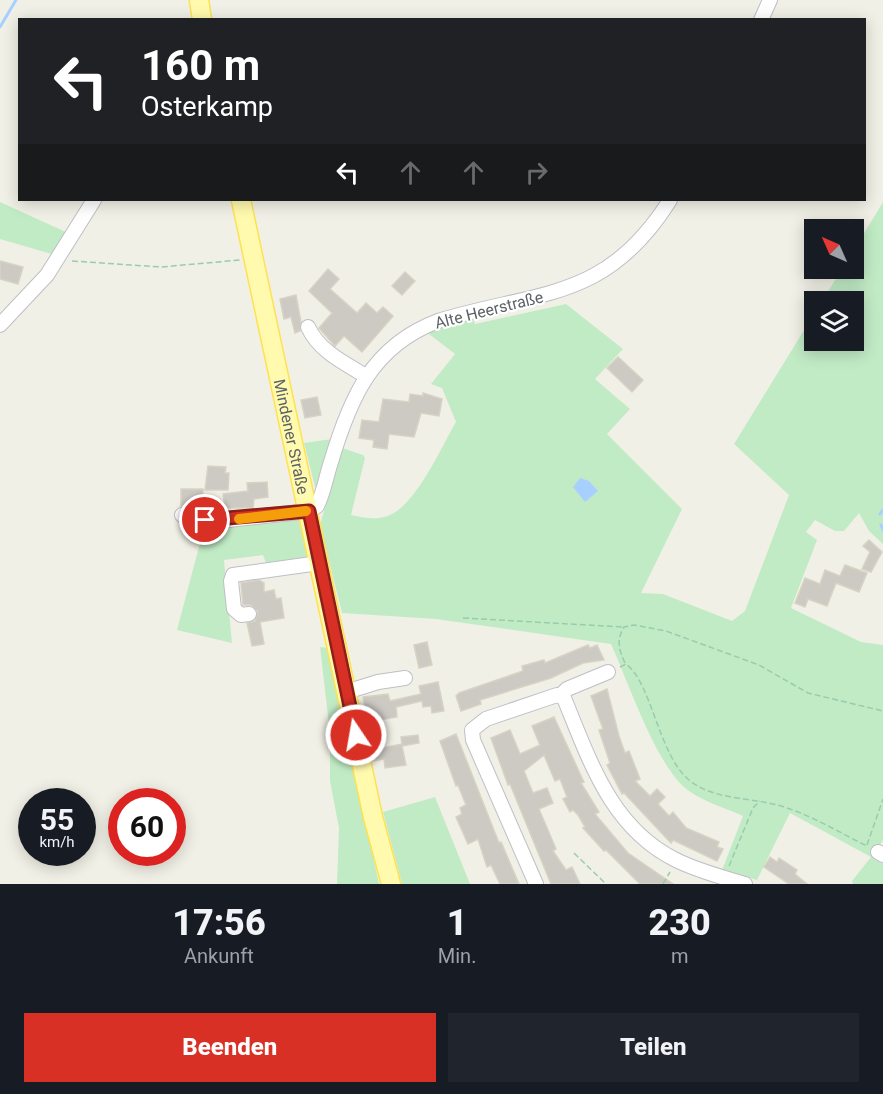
<!DOCTYPE html>
<html lang="de">
<head>
<meta charset="utf-8">
<style>
	body { margin:0; font-family:Roboto,sans-serif; background:#20242c; color:#f1f3f6; height:100vh; display:flex; flex-direction:column; font-size:22px; white-space:nowrap }
	* { box-sizing:border-box; margin:0 }
	p { font-size:20px; color:#9ea1a6 }
	.icon { flex:none; width:33px; height:33px; fill:none; stroke:currentColor; stroke-width:2; stroke-linecap:round; stroke-linejoin:round }
	.map { position:relative; height:884px; overflow:hidden }
	.sheet { display:flex; flex-direction:column; background:#171b24; flex:1 }
	.sheet>* { flex:none }
	.banner { position:absolute; left:18px; top:18px; width:848px; height:183px; border-radius:0px; box-shadow:0 3px 15px #0003; background:#202124; color:#fff; overflow:hidden }
	.needle { width:39px; rotate:315deg }
	.fabs { position:absolute; left:804px; top:219px; display:grid; gap:12px }
	.fabs a { display:grid; place-items:center; width:60px; height:60px; border-radius:0px; background:#171b24; box-shadow:0 3px 15px #0003; font-size:30px }
	.speed { position:absolute; left:18px; top:788px; display:flex; gap:12px; font-size:30px; font-weight:700; text-align:center }
	.speed>* { display:grid; place-content:center; width:78px; height:78px; border-radius:50%; background:#171b24; box-shadow:0 3px 15px #0003; line-height:1 }
	.speed small { font-size:15px; font-weight:400 }
	.speed .limit { border:9px solid #d22; background:#fff; color:#111 }
	.pin { position:absolute; display:grid; place-items:center; width:51px; height:51px; color:#fff; margin:-26px; border:3px solid #fff; border-radius:50%; box-shadow:0 2px 6px #0007 }
	.me { position:absolute; width:66px; margin:-33px; rotate:348deg; stroke-linejoin:round; filter:drop-shadow(0 0 4px #0008) }
	.turn { display:flex; align-items:center; gap:21px; height:126px; padding:0 24px; font-size:27px }
	.turn .icon { width:78px; height:78px; stroke-width:2.5 }
	.turn b { display:block; font-size:42px; line-height:51px }
	.lanes { display:flex; align-items:center; height:57px; padding:0 24px; background:#0003; justify-content:center; gap:30px; direction:ltr }
	.lanes .off { opacity:.35 }
	.eta { display:flex; justify-content:space-evenly; align-items:center; height:102px; text-align:center }
	.eta b { font-size:36px; font-weight:800; line-height:42px }
	.cta { display:flex; gap:12px; margin-top:auto; padding:12px 24px }
	.cta a { flex:1; height:69px; border-radius:0px; background:#d93025; color:#fff; font-size:24px; font-weight:800; line-height:69px; text-align:center }
	.cta a+a { background:#20242c; color:#f1f3f6 }
	.map>svg:first-child { display:block }
	.green { fill:#c1ebc5 }
	.water { fill:#a8d0ff }
	.lines { fill:none; stroke-linecap:round; stroke-linejoin:round }
	.stream { stroke:#a8d0ff; stroke-width:3 }
	.building { fill:#cccac3; stroke:#d7d3c4; stroke-width:1.5 }
	.minor-casing { stroke:#bebfc6; stroke-width:16 }
	.major-casing { stroke:#ffe151; stroke-width:21 }
	.path { stroke:#98ccad; stroke-width:1.5; stroke-dasharray:6 3; stroke-linecap:butt }
	.minor { stroke:#fff; stroke-width:14 }
	.major { stroke:#fffaad; stroke-width:18 }
	.route-casing { stroke:#8d1f18; stroke-width:15 }
	.route { stroke:#d93025; stroke-width:10 }
	.slow { stroke:#f59e0b; stroke-width:10 }
	.labels { text-anchor:middle; dominant-baseline:central; stroke-width:4.5; stroke-linejoin:round; paint-order:stroke }
	.street-label { font-size:16px; fill:#5d6168; stroke:#fff }
</style>
</head>
<body>
<div class="map">
<svg width="883" height="884" viewBox="0 0 883 884">
	<rect width="100%" height="100%" fill="#f1f0e6"/>
	<g class="green">
		<path d="M0 202 68 233 55 255 0 239Z"/>
		<path d="M883 202V544L869 531 859 513 844 531H835L815 520 806 532 817 540 791 608 861 642 883 645V840L878 848 883 852V884H853L852 881 871 857 790 813 757 880 722 870 743 816C725 808 705 802 689 791 657 769 628 681 611 644L436 619 342 613 320 525 342 448 363 455 365 458 351 515C361 517 373 520 384 517 414 511 441 447 456 422L442 388 431 384 455 354 425 331 473 317 475 324 566 304 623 349 595 379 630 409 607 434 682 509 641 593 663 594 732 621 745 611 789 495 734 444 814 314V340H854V302L822 301 842 269 854 268V250Z"/>
		<path d="M332 439 319 487H315L304 443Z"/>
		<path d="M298 517 308 562 268 568 263 555 224 560 232 643 177 630 205 524Z"/>
		<path d="M320 647 328 648 379 884H337L339 828 330 781V733Z"/>
		<path d="M435 797 470 884H402L383 812Z"/>
	</g>
	<path class="water" d="M580 478 589 481 598 491 585 502 573 487Z"/>
	<g class="lines">
		<g class="stream">
			<path d="M0 27 16 0"/>
			<path d="M880 514 883 510"/>
			<path d="M881 525 883 530"/>
		</g>
	</g>
	<g class="building">
		<path d="M0 261 23 267 18 284 0 279Z"/>
		<path d="M328 269 339 279 330 289 357 313 366 303 377 313 383 307 393 316 362 352 344 336 335 346 319 328 332 313 309 291Z"/>
		<path d="M405 272 415 281 402 295 392 286Z"/>
		<path d="M296 295 301 322 300 331 295 333 291 317 284 319 280 299Z"/>
		<path d="M618 357 643 380 632 392 607 368Z"/>
		<path d="M423 393 442 399 439 416 421 413 414 437 389 434 387 449 373 447 374 440 359 438 362 420 379 422 383 399 409 402 410 394 423 396Z"/>
		<path d="M317 397 321 415 305 418 301 400Z"/>
		<path d="M208 466 226 467 225 473H229L228 490H205Z"/>
		<path d="M267 482 268 497 254 499 253 508H225L223 494 248 491 247 483Z"/>
		<path d="M181 489H203V502H196L192 507 181 506Z"/>
		<path d="M869 540 882 552 871 572 862 569 870 552 863 546Z"/>
		<path d="M845 565 867 573 859 592 836 583 827 606 808 599 805 607 795 603 805 578 820 584 825 570 840 576Z"/>
		<path d="M259 580 264 583V592L274 590 276 599 281 598 284 618 260 622 264 644 252 646 247 623 255 621 258 612 251 605H243L241 583Z"/>
		<path d="M427 642 432 665 419 668 414 645Z"/>
		<path d="M588 645 590 648 597 645 604 660 583 663 551 678 480 700 481 704 461 711 456 696 459 693 523 671 522 666 544 660 545 663Z"/>
		<path d="M438 682 444 711 432 713 431 706 423 707 422 701 396 707 397 717 368 722 363 697 388 694 390 701 421 694 419 686Z"/>
		<path d="M607 689 619 736 625 753 629 751 640 779 635 781 650 796 657 789 665 797 658 804 669 816 673 812 686 828 719 842 717 847 723 849 717 861 673 840 671 843 624 793 622 794 607 765 610 763 599 730 603 729 591 696Z"/>
		<path d="M554 717 582 778 584 782 581 783 599 812 595 814 628 853 673 884H640L606 850 604 851 583 828 585 827 578 815 573 810 570 812 563 799 567 797 560 779 555 781 544 755 524 771 533 793 547 788 553 803 539 809 556 849 553 851 566 870 572 867 580 884H551L510 784 508 785 491 738 510 730 520 754 540 745 532 726Z"/>
		<path d="M456 734 499 843 501 842 519 884H500L491 865 487 867 478 839 468 844 456 817 462 814 460 808 466 805 458 785 456 786 440 741Z"/>
		<path d="M418 735 419 743 402 746 406 765 385 768 384 759 373 761 371 750 402 744 401 737Z"/>
		<path d="M770 857 777 862 779 858 797 870 795 874 807 884H789L764 867Z"/>
	</g>
	<g class="lines">
		<g class="minor-casing">
			<g id="minor">
				<path d="M761 20 770 0"/>
				<path d="M0 325 47 275 94 200"/>
				<path d="M308 327C319 351 344 363 366 376"/>
				<path d="M182 515 219 521 309 511 317 506C324 492 326 477 331 462 350 398 372 346 438 321 539 290 606 302 670 200"/>
				<path d="M249 614 241 615 234 609 231 581 233 575 319 563"/>
				<path d="M346 692 378 682 405 678"/>
				<path d="M561 695 567 689 608 672"/>
				<path d="M878 852 883 855"/>
				<path d="M536 884 473 740 472 730 486 719 557 695 564 698C590 761 611 828 676 860 698 871 722 877 745 884"/>
			</g>
		</g>
		<g class="major-casing">
			<g id="major">
				<path d="M199 0 202 20"/>
				<path id="s1" d="M241 200 373 817 391 884"/>
			</g>
		</g>
		<g class="path">
			<path d="M72 261 161 267 240 260"/>
			<path d="M463 618 623 627"/>
			<path d="M625 663C619 650 616 640 624 627L634 625 666 631 759 665 808 693 883 711"/>
			<path d="M620 667 626 664C652 683 658 754 689 780 714 801 754 797 784 807 813 816 840 833 867 846"/>
			<path d="M867 845 883 799"/>
			<path d="M574 853 606 884"/>
			<path d="M729 866 753 808 760 801"/>
			<path d="M663 884 670 872"/>
		</g>
		<use href="#minor" class="minor"/>
		<use href="#major" class="major"/>
	</g>
	<g class="lines">
		<g class="route-casing">
			<path id="route" d="M205 520 309 511 356 735"/>
		</g>
		<use href="#route" class="route"/>
		<path class="slow" d="M239 519 306 511"/>
	</g>
	<g class="labels">
		<g class="street-label">
			<text transform="translate(489 310) rotate(-14)">Alte Heerstraße</text>
			<text stroke="none"><textPath href="#s1" startOffset="242">Mindener Straße</textPath></text>
		</g>
	</g>
</svg>
<div class="fabs">
<a><svg class="needle" viewBox="-14 -14 28 28"><path d="M0-13l5 13h-10z" fill="#e53935"/><path d="M0 13l5-13h-10z" fill="#9ea1a6"/></svg></a>
<a><svg class="icon" aria-label="layers" viewBox="0 0 24 24"><path d="M12 4l9 5-9 5-9-5zM3 14l9 5 9-5"/></svg></a>
</div>
<div class="speed"><div>55<small>km/h</small></div><div class="limit">60</div></div>
<div class="pin" style="left:205px;top:520px;background:#d93025"><svg class="icon" aria-label="arrive" viewBox="0 0 24 24"><path d="M6 21V4h12l-3 4 3 4H6"/></svg></div>
<svg class="me" style="left:356px;top:735px" viewBox="-20 -20 40 40"><circle r="17" fill="#d93025" stroke="#fff" stroke-width="3"/><path d="M0-11L8 9 0 5-8 9z" fill="#fff"/></svg>
<div class="banner">
<div class="turn"><svg class="icon" aria-label="left" viewBox="0 0 24 24"><path d="M17 20v-9H6M10 6l-5 5 5 5"/></svg><div><b>160 m</b>Osterkamp</div></div>
<div class="lanes"><svg class="icon" aria-label="left" viewBox="0 0 24 24"><path d="M17 20v-9H6M10 6l-5 5 5 5"/></svg><svg class="icon off" aria-label="ahead" viewBox="0 0 24 24"><path d="M12 20V5M6 11l6-6 6 6"/></svg><svg class="icon off" aria-label="ahead" viewBox="0 0 24 24"><path d="M12 20V5M6 11l6-6 6 6"/></svg><svg class="icon off" aria-label="right" viewBox="0 0 24 24"><path d="M7 20v-9h11M14 6l5 5-5 5"/></svg></div>
</div>
</div>
<section class="sheet">
<div class="eta">
<div><b>17:56</b><p>Ankunft</p></div>
<div><b>1</b><p>Min.</p></div>
<div><b>230</b><p>m</p></div>
</div>
<div class="cta"><a>Beenden</a><a>Teilen</a></div>
</section>
</body>
</html>
